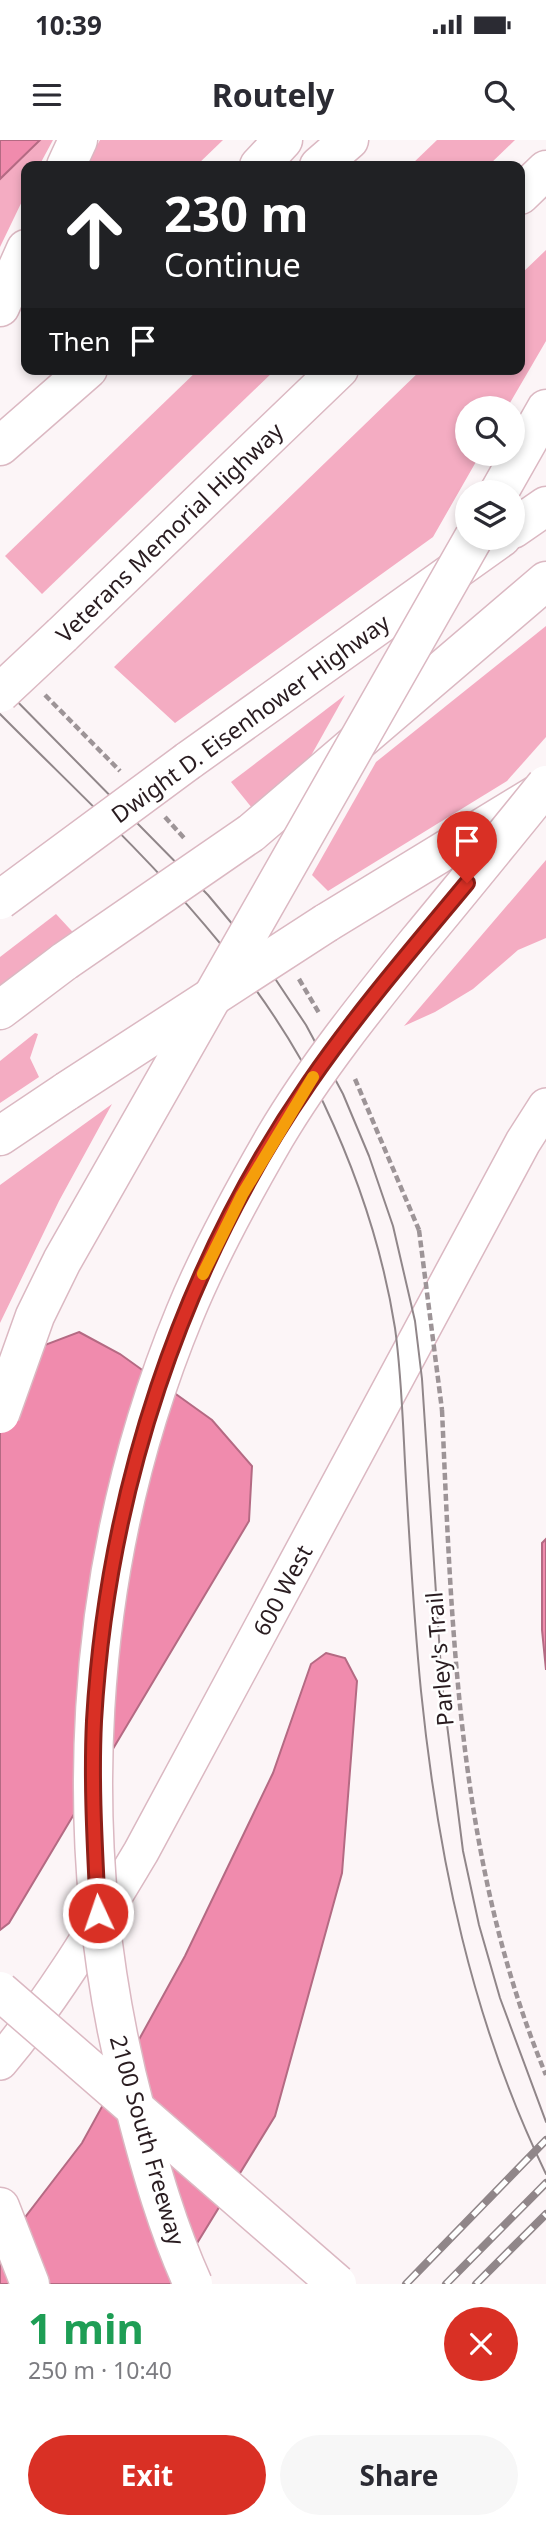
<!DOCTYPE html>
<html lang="en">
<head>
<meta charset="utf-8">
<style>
	body { margin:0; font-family:"Noto Sans",sans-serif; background:#f7f7f7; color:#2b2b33; height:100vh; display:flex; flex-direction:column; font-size:26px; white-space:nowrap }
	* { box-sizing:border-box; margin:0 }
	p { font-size:23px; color:#7c7c81 }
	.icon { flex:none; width:38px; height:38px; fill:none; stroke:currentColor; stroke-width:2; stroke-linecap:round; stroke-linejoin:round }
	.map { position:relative; height:2144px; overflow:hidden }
	.drawer { display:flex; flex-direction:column; background:#fff; flex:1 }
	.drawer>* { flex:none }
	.banner { position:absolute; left:21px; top:21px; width:504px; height:214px; border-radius:14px; box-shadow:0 4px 10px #0003; background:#202124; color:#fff; overflow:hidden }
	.controls { position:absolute; left:455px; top:256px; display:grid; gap:14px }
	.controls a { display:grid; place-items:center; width:70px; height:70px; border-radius:50%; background:#fff; box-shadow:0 4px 10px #0003; font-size:35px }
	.pin { position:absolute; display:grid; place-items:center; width:60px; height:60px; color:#fff; margin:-72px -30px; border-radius:50% 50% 50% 0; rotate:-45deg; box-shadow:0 0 7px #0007 }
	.pin .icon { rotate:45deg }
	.me { position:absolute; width:77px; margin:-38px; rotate:357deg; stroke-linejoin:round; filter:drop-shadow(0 0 5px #0008) }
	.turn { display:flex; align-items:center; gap:24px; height:147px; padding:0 28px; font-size:32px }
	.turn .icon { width:91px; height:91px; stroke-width:2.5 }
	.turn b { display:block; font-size:49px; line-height:60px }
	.then { display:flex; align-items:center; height:66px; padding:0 28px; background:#0003; gap:14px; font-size:26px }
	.round { display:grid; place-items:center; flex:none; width:74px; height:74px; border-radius:37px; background:#f7f7f7 }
	.summary { display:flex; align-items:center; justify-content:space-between; height:119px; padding:0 28px }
	h1 { font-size:42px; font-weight:700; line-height:52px; color:#1e9e55 }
	.cta { display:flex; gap:14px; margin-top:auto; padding:14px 28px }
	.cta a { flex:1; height:80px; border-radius:42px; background:#d93025; color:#fff; font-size:28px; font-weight:700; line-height:80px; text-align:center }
	.cta a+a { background:#f7f7f7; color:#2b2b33 }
	.status { display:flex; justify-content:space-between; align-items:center; height:49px; padding:0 35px; background:#fff; direction:ltr }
	.status svg { height:19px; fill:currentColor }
	header { display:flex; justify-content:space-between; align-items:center; height:91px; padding:0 28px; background:#fff; font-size:32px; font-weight:700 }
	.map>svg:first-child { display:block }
	.green { fill:#f4acc2 }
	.water { fill:#f08bad; stroke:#b46a83; stroke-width:2 }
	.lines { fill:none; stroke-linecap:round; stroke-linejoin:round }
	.secondary-casing { stroke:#dbb8c2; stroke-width:38 }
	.highway-casing { stroke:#dbb8c2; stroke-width:41 }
	.path { stroke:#9d9497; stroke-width:4.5; stroke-dasharray:7 3.5; stroke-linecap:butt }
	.secondary { stroke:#fff; stroke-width:35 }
	.highway { stroke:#fff; stroke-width:38 }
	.tram { stroke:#908689; stroke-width:2 }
	.rail-casing { stroke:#908689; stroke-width:8 }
	.rail { stroke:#fff; stroke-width:5; stroke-dasharray:16; stroke-linecap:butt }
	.highway-bridge-casing { stroke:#dbb8c2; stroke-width:41; stroke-linecap:butt }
	.path-bridge { stroke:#9d9497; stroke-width:4.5; stroke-dasharray:7 3.5; stroke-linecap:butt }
	.highway-bridge { stroke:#fff; stroke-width:38 }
	.route-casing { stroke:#8d1f18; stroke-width:18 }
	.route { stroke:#d93025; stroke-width:12 }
	.slow { stroke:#f59e0b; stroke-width:12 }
	.labels { text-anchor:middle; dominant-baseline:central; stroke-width:5; stroke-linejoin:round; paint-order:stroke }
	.street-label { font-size:23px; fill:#291c20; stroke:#fff }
</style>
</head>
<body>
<div class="status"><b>10:39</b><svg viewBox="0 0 49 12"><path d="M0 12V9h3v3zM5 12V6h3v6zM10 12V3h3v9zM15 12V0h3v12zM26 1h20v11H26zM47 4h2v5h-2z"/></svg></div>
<header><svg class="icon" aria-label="menu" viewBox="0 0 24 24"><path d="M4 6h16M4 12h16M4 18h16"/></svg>Routely<svg class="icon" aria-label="search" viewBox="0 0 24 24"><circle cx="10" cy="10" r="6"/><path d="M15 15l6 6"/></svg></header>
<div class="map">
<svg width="546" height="2144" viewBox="0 0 546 2144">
	<rect width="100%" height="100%" fill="#fcf5f7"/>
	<g class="green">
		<path d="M40 0H53L39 26H26V53L0 107V39Z"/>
		<path d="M100 0H223L196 26H86Z"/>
		<path d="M437 0H515L488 26H410Z"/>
		<path d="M546 110V201L507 268H467V313H481L433 397 175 583 114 527 422 229H520V135Z"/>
		<path d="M199 229H276L42 454 5 416Z"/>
		<path d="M546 486V597L507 641 328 751 312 735 376 622Z"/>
		<path d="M345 555 303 630 252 668 231 642Z"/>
		<path d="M546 720V798L518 810 473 849 435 872 404 886Z"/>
		<path d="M56 774 82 802 0 868V817Z"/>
		<path d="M35 893 38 894 30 918 39 937 0 963V921Z"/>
		<path d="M112 964 59 1061 0 1183V1045Z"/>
	</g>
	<g class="water">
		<path d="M0 0H40L0 39Z"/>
		<path d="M79 1192 120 1214 212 1280 252 1326 249 1381 9 1783 0 1790V1222Z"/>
		<path d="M546 1399V1530L542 1490V1403Z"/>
		<path d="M326 1513 345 1518 357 1541 342 1733 275 1976 172 2144H0V2110L82 2003 185 1816 273 1633 311 1524Z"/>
	</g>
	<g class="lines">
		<g class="secondary-casing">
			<path id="secondary" d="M0 1922C55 1857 97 1785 141 1712L523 1002 546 966"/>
		</g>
		<g class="highway-casing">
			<g id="highway">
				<path d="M66 26 78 0"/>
				<path d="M259 26 283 0"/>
				<path d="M319 26 349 0"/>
				<path d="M520 55 546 30"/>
				<path d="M0 167 26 109"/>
				<path d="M0 306 88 229"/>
				<path d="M499 352 546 269"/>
				<path d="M513 389 546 366"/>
				<path d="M62 495 339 229"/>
				<path d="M188 621 502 397"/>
				<path d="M251 693 546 441"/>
				<path d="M326 783 536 655"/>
				<path d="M0 870 65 821"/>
				<path d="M0 996 67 951"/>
				<path d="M0 2067 30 2144"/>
			</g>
		</g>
		<g class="path">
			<path d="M45 555 120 631"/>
			<path d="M165 677 185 699"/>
			<path d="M299 839 319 873"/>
			<path d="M355 939 419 1090"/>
			<path d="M442 1270C452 1495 458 1724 546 1935"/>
		</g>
		<use href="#secondary" class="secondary"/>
		<use href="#highway" class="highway"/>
		<g class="tram">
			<path d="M0 544 208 755 264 822 306 885 343 954 369 1016 393 1086 415 1181 422 1239 442 1545 463 1711 479 1785 500 1858 546 1982"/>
			<path d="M0 574C119 694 251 809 324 964 357 1034 383 1112 395 1188 402 1238 403 1290 406 1341 410 1411 414 1481 421 1551 438 1718 472 1882 546 2034"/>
		</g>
		<g class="rail-casing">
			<g id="rail">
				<path d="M406 2144 546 2000"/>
				<path d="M446 2144 546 2043"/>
				<path d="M476 2144 546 2074"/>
			</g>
		</g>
		<use href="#rail" class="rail"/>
		<g class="highway-bridge-casing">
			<g id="highway-bridge">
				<path d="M0 553 62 495"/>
				<path d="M0 760 188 621"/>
				<path d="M65 821 251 693"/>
				<path d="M67 951 326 783"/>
				<path d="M0 1274 35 1176 62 1121 474 397"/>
				<path d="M0 1851 337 2144"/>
				<path d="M193 2144C168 2089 151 2030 136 1972 66 1710 81 1424 185 1173 210 1112 242 1054 275 997 316 928 366 866 416 804 460 751 503 698 546 645"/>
			</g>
		</g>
		<path class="path-bridge" d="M419 1090 442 1270"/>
		<use href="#highway-bridge" class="highway-bridge"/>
	</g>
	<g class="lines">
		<g class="route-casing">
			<path id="route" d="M98 1773C95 1709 91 1645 94 1581 107 1355 180 1130 309 943 357 873 413 808 467 743"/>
		</g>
		<use href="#route" class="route"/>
		<path class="slow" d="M203 1134 242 1055 313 937"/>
	</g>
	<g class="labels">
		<g class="street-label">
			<text transform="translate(169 392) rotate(-44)">Veterans Memorial Highway</text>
			<text transform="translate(250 578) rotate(-36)">Dwight D. Eisenhower Highway</text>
			<text transform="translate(282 1450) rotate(-62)">600 West</text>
			<text transform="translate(439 1519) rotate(-95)">Parley's Trail</text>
			<text transform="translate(148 2000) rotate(74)">2100 South Freeway</text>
		</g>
	</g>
</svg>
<div class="controls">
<a><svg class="icon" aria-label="search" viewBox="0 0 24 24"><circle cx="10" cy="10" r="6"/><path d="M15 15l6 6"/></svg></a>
<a><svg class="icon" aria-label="layers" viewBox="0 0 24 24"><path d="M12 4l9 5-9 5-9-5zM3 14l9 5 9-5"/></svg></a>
</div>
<div class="pin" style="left:467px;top:743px;background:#d93025"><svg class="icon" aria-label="arrive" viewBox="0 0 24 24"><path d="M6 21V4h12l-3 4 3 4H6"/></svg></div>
<svg class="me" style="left:98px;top:1773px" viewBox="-20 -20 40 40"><circle r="17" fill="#d93025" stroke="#fff" stroke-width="3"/><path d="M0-11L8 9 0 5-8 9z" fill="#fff"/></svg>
<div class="banner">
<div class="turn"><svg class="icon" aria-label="ahead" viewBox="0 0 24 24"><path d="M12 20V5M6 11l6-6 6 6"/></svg><div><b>230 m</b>Continue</div></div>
<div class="then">Then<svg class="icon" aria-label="arrive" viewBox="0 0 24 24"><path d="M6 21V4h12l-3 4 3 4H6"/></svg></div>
</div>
</div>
<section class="drawer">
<div class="summary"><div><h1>1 min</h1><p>250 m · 10:40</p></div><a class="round" style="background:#d93025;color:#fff"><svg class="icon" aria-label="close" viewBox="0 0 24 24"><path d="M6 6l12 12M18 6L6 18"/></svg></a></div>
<div class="cta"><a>Exit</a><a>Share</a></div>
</section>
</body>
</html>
